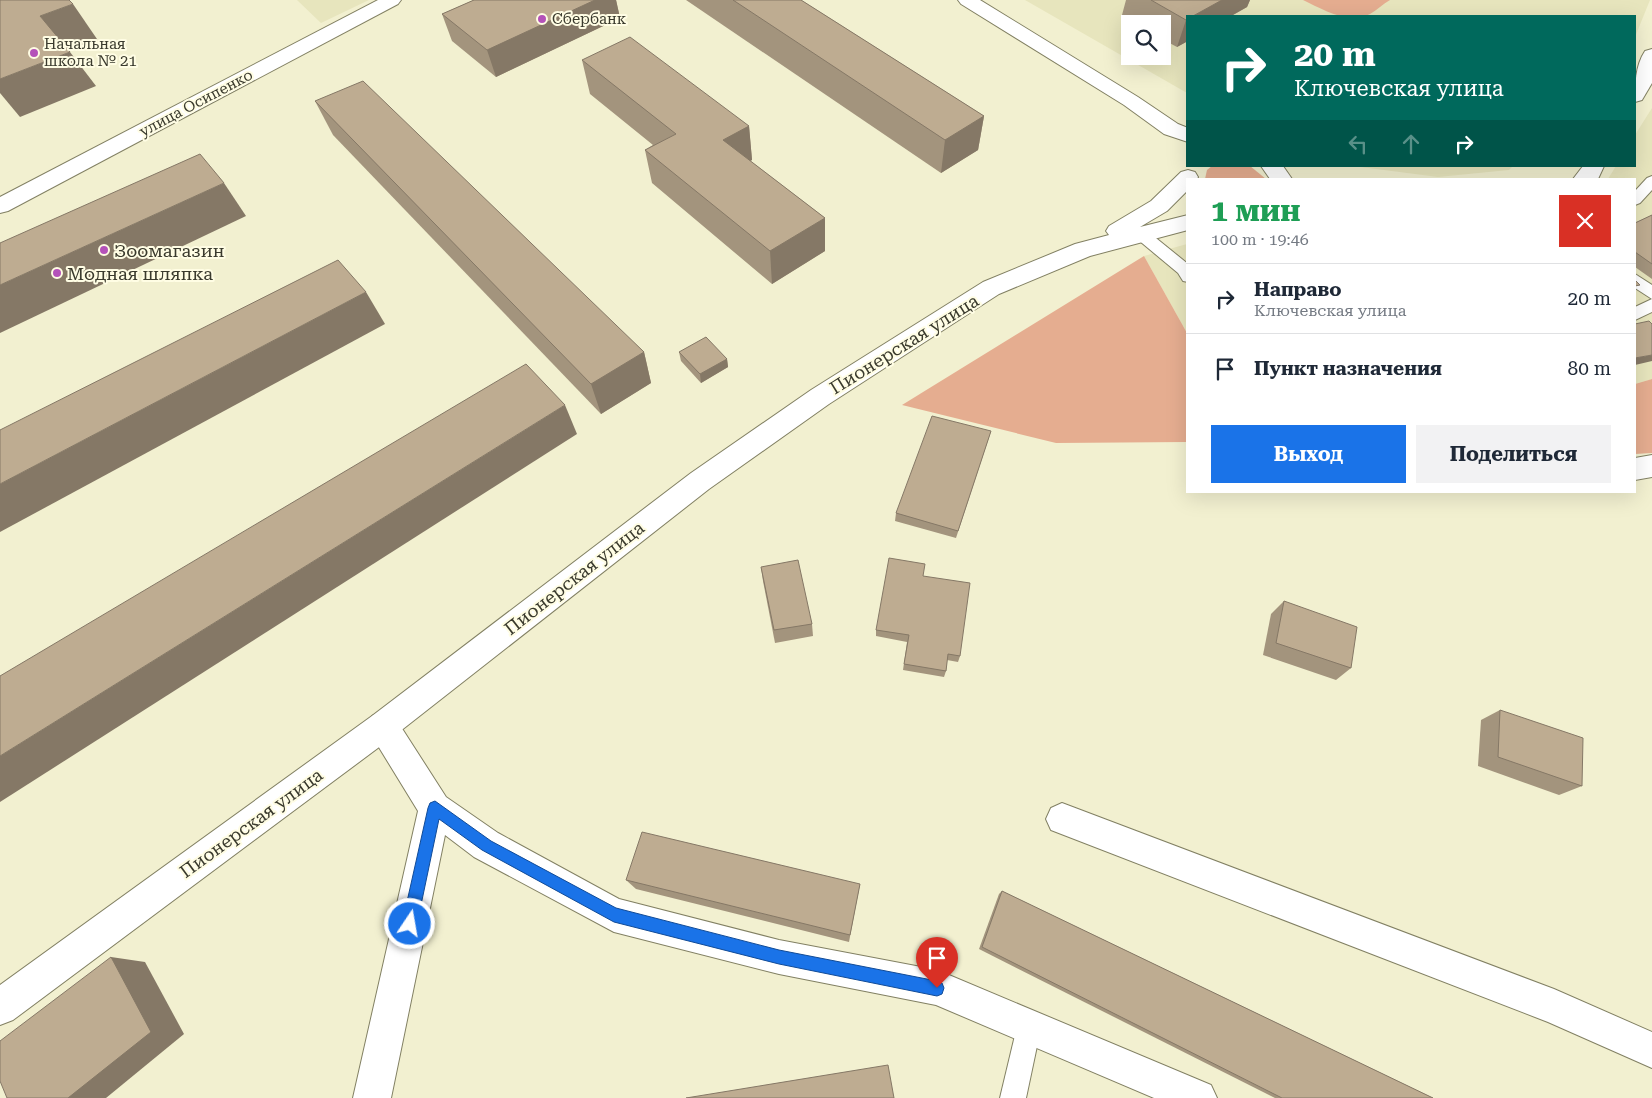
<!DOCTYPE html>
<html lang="ru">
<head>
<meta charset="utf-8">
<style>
	body { margin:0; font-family:"Roboto Serif",serif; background:#f2f2f3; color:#1f2937; height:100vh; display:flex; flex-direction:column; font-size:19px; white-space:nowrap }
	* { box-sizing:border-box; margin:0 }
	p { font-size:16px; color:#747a83 }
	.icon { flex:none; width:28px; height:28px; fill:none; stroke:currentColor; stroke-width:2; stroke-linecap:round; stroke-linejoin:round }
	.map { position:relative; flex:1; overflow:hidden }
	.panel { position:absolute; left:1186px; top:178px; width:450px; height:315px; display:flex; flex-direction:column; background:#fff; border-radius:0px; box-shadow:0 5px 20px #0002 }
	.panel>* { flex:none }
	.hud { position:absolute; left:1186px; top:15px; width:450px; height:152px; border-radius:0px; box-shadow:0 5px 20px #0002; background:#00695c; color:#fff; overflow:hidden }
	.tools { position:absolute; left:1121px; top:15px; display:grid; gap:10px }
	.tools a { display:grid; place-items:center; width:50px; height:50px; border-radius:0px; background:#fff; box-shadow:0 5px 20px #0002; font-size:25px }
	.pin { position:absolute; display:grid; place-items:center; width:42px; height:42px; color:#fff; margin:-51px -21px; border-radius:50% 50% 50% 0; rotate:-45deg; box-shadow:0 0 5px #0007 }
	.pin .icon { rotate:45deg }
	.me { position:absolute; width:55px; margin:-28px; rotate:12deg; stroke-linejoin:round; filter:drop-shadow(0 0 4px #0008) }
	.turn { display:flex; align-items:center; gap:18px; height:105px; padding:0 25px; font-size:22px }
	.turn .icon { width:65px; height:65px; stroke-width:2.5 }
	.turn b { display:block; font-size:35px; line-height:42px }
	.lanes { display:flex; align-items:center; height:48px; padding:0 25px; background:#0003; justify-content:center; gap:25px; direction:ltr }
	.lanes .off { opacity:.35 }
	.round { display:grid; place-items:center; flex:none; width:52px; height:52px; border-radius:0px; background:#f2f2f3 }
	.summary { display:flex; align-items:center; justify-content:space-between; height:85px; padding:0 25px }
	h1 { font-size:30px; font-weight:700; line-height:38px; color:#1e9e55 }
	.action { display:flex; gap:10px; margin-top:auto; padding:10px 25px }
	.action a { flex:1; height:58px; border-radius:0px; background:#1a73e8; color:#fff; font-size:20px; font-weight:700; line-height:58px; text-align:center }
	.action a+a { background:#f2f2f3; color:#1f2937 }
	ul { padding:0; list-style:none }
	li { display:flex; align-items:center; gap:15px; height:70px; padding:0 25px; border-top:1px solid #e0e1e3 }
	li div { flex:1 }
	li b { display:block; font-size:19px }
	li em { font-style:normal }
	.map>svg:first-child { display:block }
	.built { fill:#e7e5bd; fill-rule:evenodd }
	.green { fill:#e5ad90 }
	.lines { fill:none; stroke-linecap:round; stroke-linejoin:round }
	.lane-casing { stroke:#828063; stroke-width:2 }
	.street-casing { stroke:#828063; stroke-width:2 }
	.secondary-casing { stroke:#828063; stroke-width:2 }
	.lane { fill:#fff; fill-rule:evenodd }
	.street { fill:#fff; fill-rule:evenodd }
	.secondary { fill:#fff; fill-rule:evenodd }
	.wall { fill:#a3947d }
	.shaded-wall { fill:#857866 }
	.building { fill:#beac91; stroke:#857866 }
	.route { fill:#1a73e8; stroke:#114b97 }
	.poi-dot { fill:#b452b9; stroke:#fffde4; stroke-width:2 }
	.labels { text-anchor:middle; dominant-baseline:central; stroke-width:4; stroke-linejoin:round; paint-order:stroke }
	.far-poi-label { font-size:15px; fill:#3a3a2d; stroke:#fffde4; text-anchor:start }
	.far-street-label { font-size:15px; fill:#3a3a2d; stroke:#fffde4 }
	.poi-label { font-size:18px; fill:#3a3a2d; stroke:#fffde4; text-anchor:start }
	.street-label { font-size:18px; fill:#3a3a2d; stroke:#fffde4 }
</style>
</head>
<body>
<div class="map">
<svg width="1652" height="1098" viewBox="0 0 1652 1098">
	<rect width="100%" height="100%" fill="#f2f0d0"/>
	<g class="built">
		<path d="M297 0H369L321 23Z"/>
		<path d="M1025 0H1650L1635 37V16H1188L1187 93ZM1130 24H1162V56H1130Z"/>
		<path d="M1652 108V379L1635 384V179H1608L1616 166H1635V135Z"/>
		<path d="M1353 166H1513L1509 170 1438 177Z"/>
		<path d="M1187 244V333L1144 256Z"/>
	</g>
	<g class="green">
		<path d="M1303 0H1390C1383 4 1377 10 1370 14 1348 25 1322 9 1303 0Z"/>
		<path d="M1212 166H1250L1266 179H1205L1207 170Z"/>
		<path d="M1144 256 1187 333V442L1056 443 902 405Z"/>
		<path d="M1652 379V453L1635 454V384Z"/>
	</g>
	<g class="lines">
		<g class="lane-casing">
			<g id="lane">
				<path d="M1652 176V190L1640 203 1635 205V191L1647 178Z"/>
				<path d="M1141 229 1146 230 1188 264V282L1183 281 1178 273 1136 238 1134 234 1136 230Z"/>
				<path d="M1635 274 1652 285V299L1635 288Z"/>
				<path d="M1652 299V312L1635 320V307Z"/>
				<path d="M1029 1015 1038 1018 1041 1027 1026 1098H1000L1017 1027 1020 1018Z"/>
			</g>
		</g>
		<g class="street-casing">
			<g id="street">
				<path d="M378 0H401L398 4 8 211 0 213V197Z"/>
				<path d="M1652 455V477L1635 480V458Z"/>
				<path d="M383 711 394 716 446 797 498 833 619 899 779 940 937 970 1211 1085 1217 1098H1154L936 1005 779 974 614 932 474 857 445 835 391 1098H353L418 811 372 736 368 726 372 716Z"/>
				<path d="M1062 803 1554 989 1652 1032V1068L1548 1022 1051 830 1046 819 1051 808Z"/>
			</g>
		</g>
		<g class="secondary-casing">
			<g id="secondary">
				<path d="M958 0H980L1138 97 1178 124 1188 128V142L1164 134 1124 105 961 4Z"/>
				<path d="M1652 49V83L1642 100 1635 102C1635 85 1635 66 1645 51Z"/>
				<path d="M1261 166H1283L1292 179H1270Z"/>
				<path d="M1583 166H1604L1598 179H1573Z"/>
				<path d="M1188 170 1195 172 1198 177 1197 179H1188V190L1167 211 1140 227 1188 215V230L1090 256 999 294 829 404 709 489 394 736 13 1020 0 1025V985L372 716 691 473 811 390 983 282 1075 244 1109 235 1106 231 1109 226 1151 201 1181 172Z"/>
			</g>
		</g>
		<use href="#lane" class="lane"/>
		<use href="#street" class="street"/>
		<use href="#secondary" class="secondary"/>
	</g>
	<g class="wall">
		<path d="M474 0H616L620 18 496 77 452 41 442 14Z"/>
		<path d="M686 0H801L984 116 978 150 941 173Z"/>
		<path d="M1126 0H1250L1247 7 1177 47 1162 39V24H1137L1122 15Z"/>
		<path d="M582 60 749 126 752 160 750 161 825 218V251L772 284 652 183 645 150 653 145 590 94Z"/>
		<path d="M315 101 644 352 651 383 601 414 333 135Z"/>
		<path d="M1652 215V279L1635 267V223Z"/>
		<path d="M679 352 727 359 728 367 701 383 681 361Z"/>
		<path d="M991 431 956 538 895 521 896 513Z"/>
		<path d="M761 567 812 624 813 636 775 643 763 581Z"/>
		<path d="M923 576 960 656 958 662 947 660 946 671 944 677 903 670 907 642 876 636V630Z"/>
		<path d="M1284 601 1351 668 1336 680 1263 655 1271 614Z"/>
		<path d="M1500 710 1582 786 1559 795 1478 766 1481 720Z"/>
		<path d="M626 880 860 884 849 942 636 889Z"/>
		<path d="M1002 891 1433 1098H1275L979 949 999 894Z"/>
	</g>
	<g class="shaded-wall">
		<path d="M595 0H616L620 18 496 77 487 50Z"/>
		<path d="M1222 0H1250L1247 7 1231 16H1193Z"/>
		<path d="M73 4 97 39 66 51 40 16Z"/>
		<path d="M1188 19V41L1177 47 1186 20Z"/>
		<path d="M70 52 96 86 20 117 0 93V79Z"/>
		<path d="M984 116 978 150 941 173 945 140Z"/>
		<path d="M749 126 752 160 727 173 723 140Z"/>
		<path d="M224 183 246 216 0 333V285Z"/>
		<path d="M825 218V251L772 284 770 251Z"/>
		<path d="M366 292 385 324 0 532V484Z"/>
		<path d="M644 352 651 383 601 414 591 384Z"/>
		<path d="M1652 355V361L1635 365V358Z"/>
		<path d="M727 359 728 367 701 383 700 374Z"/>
		<path d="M565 405 577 434 0 802V756Z"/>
		<path d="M111 957 145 962 184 1034 106 1098H68Z"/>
	</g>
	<g class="building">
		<path d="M0 0H69L73 4 40 16 70 52 0 79Z"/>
		<path d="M474 0H595L487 50 442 14Z"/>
		<path d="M733 0H801L984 116 945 140Z"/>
		<path d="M1151 0H1222L1193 16H1188V19L1186 20Z"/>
		<path d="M630 37 749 126 723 140 825 218 770 251 645 150 676 134 582 60Z"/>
		<path d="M363 81 644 352 591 384 315 101Z"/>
		<path d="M200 154 224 183 0 285V243Z"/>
		<path d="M1652 215V264L1635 252V223Z"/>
		<path d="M338 260 366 292 0 484V430Z"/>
		<path d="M1635 280 1640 285 1635 286Z"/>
		<path d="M1649 321 1652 324V355L1635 358V324Z"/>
		<path d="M706 337 727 359 700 374 679 352Z"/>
		<path d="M526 364 565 405 0 756V676Z"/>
		<path d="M932 416 991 431 958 531 896 513Z"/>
		<path d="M889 558 925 564 923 576 970 583 960 656 948 654 946 671 904 664 909 635 876 630Z"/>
		<path d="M798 560 812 624 774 630 761 567Z"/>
		<path d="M1284 601 1357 627 1351 668 1276 643Z"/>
		<path d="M1500 710 1583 738 1582 786 1498 757Z"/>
		<path d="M642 832 860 884 850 935 626 880Z"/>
		<path d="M1002 891 1433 1098H1282L982 947Z"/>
		<path d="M111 957 151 1032 68 1098H7L0 1081V1041Z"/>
		<path d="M888 1065 894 1098H686Z"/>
	</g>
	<path class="route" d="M435 801 491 841 616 908 779 950 937 981 942 983 944 988 942 994 937 996 779 964 614 922 482 850 439 819 417 924 414 929 410 931 405 929 402 924 428 808 430 803Z"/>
	<g class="poi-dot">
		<circle cx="542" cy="19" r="5"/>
		<circle cx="34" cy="53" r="5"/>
		<circle cx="104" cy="250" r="5"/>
		<circle cx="57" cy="273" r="5"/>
	</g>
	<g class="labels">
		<g class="far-poi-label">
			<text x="552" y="19">Сбербанк</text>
			<text x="44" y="44">Начальная<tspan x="44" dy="17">школа № 21</tspan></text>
		</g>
		<g class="far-street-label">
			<text transform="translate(196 103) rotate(-28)">улица Осипенко</text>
		</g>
		<g class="poi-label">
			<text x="114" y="250">Зоомагазин</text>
			<text x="67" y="273">Модная шляпка</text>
		</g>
		<g class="street-label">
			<text transform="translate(904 344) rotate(-32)">Пионерская улица</text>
			<text transform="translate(574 578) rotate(-38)">Пионерская улица</text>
			<text transform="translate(251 823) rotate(-36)">Пионерская улица</text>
		</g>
	</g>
</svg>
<div class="tools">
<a><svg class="icon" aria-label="search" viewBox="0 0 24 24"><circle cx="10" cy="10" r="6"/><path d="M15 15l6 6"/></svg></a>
</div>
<div class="pin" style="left:937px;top:988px;background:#d93025"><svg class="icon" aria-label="arrive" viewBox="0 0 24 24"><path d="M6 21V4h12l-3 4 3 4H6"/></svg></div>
<svg class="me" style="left:410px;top:924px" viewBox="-20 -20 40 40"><circle r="17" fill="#1a73e8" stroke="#fff" stroke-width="3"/><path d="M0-11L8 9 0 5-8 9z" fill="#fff"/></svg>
<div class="hud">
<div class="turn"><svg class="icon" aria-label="right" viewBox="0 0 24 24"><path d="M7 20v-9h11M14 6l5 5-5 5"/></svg><div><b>20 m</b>Ключевская улица</div></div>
<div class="lanes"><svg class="icon off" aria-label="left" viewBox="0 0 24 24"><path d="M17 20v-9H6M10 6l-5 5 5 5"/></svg><svg class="icon off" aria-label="ahead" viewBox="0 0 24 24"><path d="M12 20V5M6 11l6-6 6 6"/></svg><svg class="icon" aria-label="right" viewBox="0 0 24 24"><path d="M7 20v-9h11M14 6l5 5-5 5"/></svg></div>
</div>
<section class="panel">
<div class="summary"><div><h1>1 мин</h1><p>100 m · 19:46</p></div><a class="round" style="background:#d93025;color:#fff"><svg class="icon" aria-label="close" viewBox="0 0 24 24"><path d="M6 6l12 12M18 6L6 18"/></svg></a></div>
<ul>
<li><svg class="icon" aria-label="right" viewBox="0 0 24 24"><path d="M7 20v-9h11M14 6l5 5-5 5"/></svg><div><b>Направо</b><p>Ключевская улица</p></div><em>20 m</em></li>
<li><svg class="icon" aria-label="arrive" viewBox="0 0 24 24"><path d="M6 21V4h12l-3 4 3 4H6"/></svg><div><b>Пункт назначения</b></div><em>80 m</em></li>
</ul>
<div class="action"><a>Выход</a><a>Поделиться</a></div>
</section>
</div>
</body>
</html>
